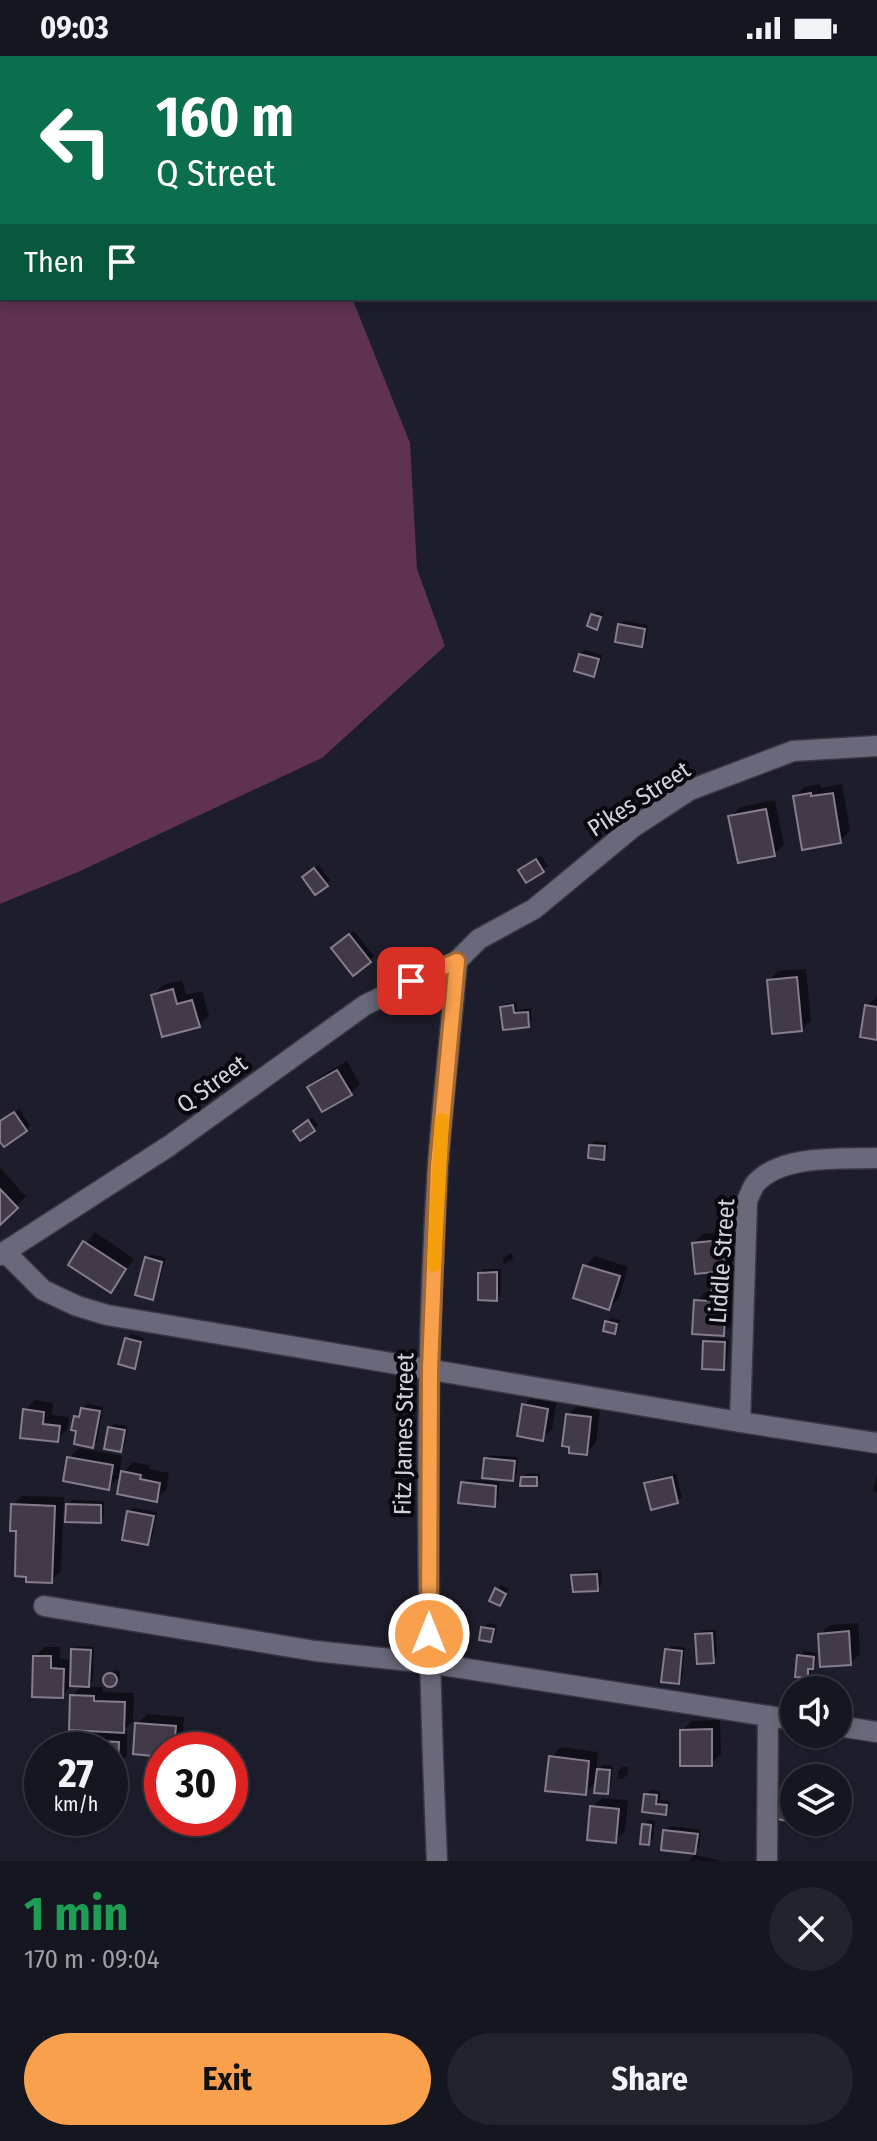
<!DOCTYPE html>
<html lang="en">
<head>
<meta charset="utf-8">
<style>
	body { margin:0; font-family:"Fira Sans Condensed",sans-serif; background:#23232e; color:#f1f3f6; height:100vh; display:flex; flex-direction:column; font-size:30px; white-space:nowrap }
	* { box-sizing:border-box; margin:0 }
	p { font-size:26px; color:#9e9fa5 }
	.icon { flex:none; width:44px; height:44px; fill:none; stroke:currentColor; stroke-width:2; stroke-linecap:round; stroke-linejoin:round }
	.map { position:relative; height:1805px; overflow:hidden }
	.sheet { display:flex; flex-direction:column; background:#161621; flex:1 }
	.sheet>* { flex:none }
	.banner { position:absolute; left:0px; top:0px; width:878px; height:244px; box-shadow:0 4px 12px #0003,0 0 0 2px #35353f; background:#0b6e4f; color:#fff; overflow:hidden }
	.fabs { position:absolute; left:780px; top:1620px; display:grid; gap:16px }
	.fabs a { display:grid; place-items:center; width:72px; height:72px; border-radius:50%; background:#161621; box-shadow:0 4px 12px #0003,0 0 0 2px #35353f; font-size:40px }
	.speed { position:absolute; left:24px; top:1676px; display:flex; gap:16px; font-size:40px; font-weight:700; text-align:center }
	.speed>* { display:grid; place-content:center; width:104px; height:104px; border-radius:50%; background:#161621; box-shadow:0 4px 12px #0003,0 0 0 2px #35353f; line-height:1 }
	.speed small { font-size:20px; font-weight:400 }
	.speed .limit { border:12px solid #d22; background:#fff; color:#111 }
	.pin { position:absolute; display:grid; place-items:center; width:68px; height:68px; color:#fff; margin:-34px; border-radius:16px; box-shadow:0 4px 12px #0006 }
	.me { position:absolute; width:88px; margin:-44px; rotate:0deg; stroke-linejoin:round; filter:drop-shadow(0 0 6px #0008) }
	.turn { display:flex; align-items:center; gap:28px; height:168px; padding:0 24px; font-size:36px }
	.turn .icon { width:104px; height:104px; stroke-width:2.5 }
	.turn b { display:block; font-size:56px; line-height:68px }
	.then { display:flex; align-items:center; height:76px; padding:0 24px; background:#0003; gap:16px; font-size:30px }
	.round { display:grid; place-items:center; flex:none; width:84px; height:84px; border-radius:42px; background:#23232e }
	.overview { display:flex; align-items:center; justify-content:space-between; height:136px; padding:0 24px }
	h1 { font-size:48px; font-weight:700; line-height:60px; color:#1e9e55 }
	.primary-button { display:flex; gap:16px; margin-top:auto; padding:16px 24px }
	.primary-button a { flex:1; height:92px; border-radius:48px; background:#f9a04d; color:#111; font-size:32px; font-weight:700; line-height:92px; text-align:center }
	.primary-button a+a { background:#23232e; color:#f1f3f6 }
	.status { display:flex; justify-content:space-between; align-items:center; height:56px; padding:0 40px; background:#161621; direction:ltr }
	.status svg { height:22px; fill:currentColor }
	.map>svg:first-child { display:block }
	.green { fill:#5e3250 }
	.shadow { fill:#0007 }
	.building { fill:#433a48; stroke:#877c8d; stroke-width:2 }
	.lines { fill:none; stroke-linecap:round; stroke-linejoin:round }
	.street-casing { stroke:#393844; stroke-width:23 }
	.street { stroke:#69697b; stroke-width:20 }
	.route-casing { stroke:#a26832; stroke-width:20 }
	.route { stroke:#f9a04d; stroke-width:14 }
	.slow { stroke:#f59e0b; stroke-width:14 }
	.labels { text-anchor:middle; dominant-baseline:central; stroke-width:8; stroke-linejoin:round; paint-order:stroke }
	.street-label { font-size:24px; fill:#d3d3dd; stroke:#09080f }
</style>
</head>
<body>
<div class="status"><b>09:03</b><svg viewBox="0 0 49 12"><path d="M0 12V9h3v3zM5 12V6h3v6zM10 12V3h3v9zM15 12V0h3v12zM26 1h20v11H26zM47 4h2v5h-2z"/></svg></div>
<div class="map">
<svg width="877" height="1805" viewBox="0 0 877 1805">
	<rect width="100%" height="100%" fill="#1e1d2c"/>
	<path class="green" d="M0 0H251L252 2H2V242H352L410 387 417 513 445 590 322 702 78 816 0 848Z"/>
	<g class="shadow">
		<path d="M597 555 604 557 597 571 593 559Z"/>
		<path d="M624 565 648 569 646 584 641 589 620 569Z"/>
		<path d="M585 594 602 599 598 614 593 618 580 599Z"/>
		<path d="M820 728 821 732 842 728 850 775 840 785 795 740 805 731Z"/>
		<path d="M775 744 784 789 774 798 730 761 740 751Z"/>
		<path d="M541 800 548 810 527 824 525 810Z"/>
		<path d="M319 809 330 824 326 828 309 817Z"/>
		<path d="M354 875 374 900 369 905 338 888Z"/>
		<path d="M806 913 811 964 802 974 769 925 778 915Z"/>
		<path d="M182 924 186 939 202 935 209 960 199 969 153 939 163 929Z"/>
		<path d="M877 941V982L867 950Z"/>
		<path d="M517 946V954L531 952 532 965 528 969 502 951 507 947Z"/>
		<path d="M347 1005 360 1028 350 1038 309 1031 319 1021Z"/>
		<path d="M19 1053 30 1069 26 1074 0 1082V1066Z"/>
		<path d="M313 1062 318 1069 301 1082 300 1070Z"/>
		<path d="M595 1085 608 1086 607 1097 603 1102 591 1089Z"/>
		<path d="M0 1111 26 1141 0 1167Z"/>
		<path d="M731 1175 734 1204 725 1213 694 1188 703 1178Z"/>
		<path d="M95 1176 134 1203 110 1234 71 1208Z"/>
		<path d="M512 1197 513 1203 504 1208 503 1202Z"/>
		<path d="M151 1198 166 1202 156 1237 152 1241 147 1202Z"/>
		<path d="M595 1200 628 1211 619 1242 609 1252 585 1210Z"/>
		<path d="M484 1213H501V1238L496 1243 480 1217Z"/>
		<path d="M723 1220 735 1221 733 1268 723 1278 696 1245 706 1236H713L714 1230Z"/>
		<path d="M611 1262 621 1264 615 1275 607 1266Z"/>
		<path d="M131 1278 144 1282 138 1306 134 1310 127 1283Z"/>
		<path d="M710 1282 729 1283 727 1307 723 1312 705 1286Z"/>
		<path d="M534 1339 557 1344 552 1373 542 1383 524 1349Z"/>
		<path d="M35 1344 53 1347 52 1359 69 1361 67 1374 57 1384 25 1354Z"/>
		<path d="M87 1348 103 1351 97 1386 93 1390 75 1360Z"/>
		<path d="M578 1349 600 1352 596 1387 586 1397 568 1359Z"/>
		<path d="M114 1368 128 1370 125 1389 120 1394 110 1372Z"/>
		<path d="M79 1392 122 1400 119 1421 133 1406 150 1409 149 1413 169 1417 166 1434 156 1443 123 1417 109 1432 69 1402Z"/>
		<path d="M490 1399 518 1401 517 1418 513 1423 486 1403Z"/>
		<path d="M527 1417 540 1418V1424L536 1428 523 1422Z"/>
		<path d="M676 1418 682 1441 677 1445 647 1428 651 1424Z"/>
		<path d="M877 1419V1436L873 1435Z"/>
		<path d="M467 1423 500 1426 498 1444 494 1448 463 1427Z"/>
		<path d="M22 1440 64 1441 61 1515 51 1525 18 1473 12 1449Z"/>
		<path d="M72 1444 104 1445V1460L100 1465 68 1449Z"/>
		<path d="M133 1452 157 1456 152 1482 148 1487 129 1456Z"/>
		<path d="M601 1514 602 1528 597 1533 573 1520 578 1516Z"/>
		<path d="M501 1529 509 1533 499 1548 497 1534Z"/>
		<path d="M488 1567 497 1569 495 1580 491 1584 483 1572Z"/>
		<path d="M858 1567 860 1598 850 1608 820 1578 830 1569Z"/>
		<path d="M702 1574H716L717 1600 713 1605 697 1579Z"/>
		<path d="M77 1590 94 1591 93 1625 87 1631H103V1636L134 1637 133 1665 120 1677H127V1700L117 1710H110V1694H69V1685L82 1673 72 1640 83 1629 72 1628 62 1640 35 1600 45 1591H60V1603L73 1604V1594Z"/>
		<path d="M671 1590 685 1591 682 1622 678 1626 667 1594Z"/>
		<path d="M804 1595 817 1597 816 1607 807 1620 799 1600Z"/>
		<path d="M119 1614 120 1622 115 1626 107 1628 106 1620 110 1616Z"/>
		<path d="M147 1658 184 1661 182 1690 178 1694H162V1699L137 1668Z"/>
		<path d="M720 1664 721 1698 711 1708 682 1674 692 1665Z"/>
		<path d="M561 1691 598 1696 596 1717 603 1709 613 1710 611 1731 607 1736 597 1725 585 1737 551 1701Z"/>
		<path d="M622 1711H628L627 1719 623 1723H618V1715Z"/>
		<path d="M651 1734 661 1735 660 1744 670 1745 669 1753 665 1757 646 1738Z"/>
		<path d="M602 1742 628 1744 625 1775 615 1785 592 1751Z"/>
		<path d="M785 1748 792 1749 791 1759 786 1763 780 1752Z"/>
		<path d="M648 1764 655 1765 653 1783 648 1787 644 1769Z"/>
		<path d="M670 1770 701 1774 699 1791 694 1796 665 1775Z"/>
		<path d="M694 1799 723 1805H689Z"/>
	</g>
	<g class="building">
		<path d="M591 558 601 561 597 574 587 570Z"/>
		<path d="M618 568 645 573 642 591 615 586Z"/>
		<path d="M579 598 599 603 594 621 574 615Z"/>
		<path d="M811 737V740L833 737 841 787 802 794 793 740Z"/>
		<path d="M766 753 775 800 738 807 728 760Z"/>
		<path d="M536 803 544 816 526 827 518 814Z"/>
		<path d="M314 812 328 830 315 839 302 821Z"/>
		<path d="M349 878 371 906 353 920 331 892Z"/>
		<path d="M797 921 802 975 772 978 767 924Z"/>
		<path d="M173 933 177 948 192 944 200 971 162 981 151 939Z"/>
		<path d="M513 949 514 957 528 956 529 971 503 974 500 951Z"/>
		<path d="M865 949 877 951V984L860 981Z"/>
		<path d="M337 1014 352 1039 322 1056 307 1031Z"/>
		<path d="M14 1056 27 1075 4 1091 0 1086V1065Z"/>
		<path d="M308 1064 315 1075 300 1085 293 1075Z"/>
		<path d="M589 1089 605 1090 604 1104 588 1102Z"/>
		<path d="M0 1133 18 1152 0 1169Z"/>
		<path d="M722 1184 726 1215 695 1218 692 1187Z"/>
		<path d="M83 1185 126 1213 111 1237 68 1209Z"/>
		<path d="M145 1201 162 1206 153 1244 135 1239Z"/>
		<path d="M583 1209 620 1220 609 1254 573 1242Z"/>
		<path d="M497 1216V1245L478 1244V1217Z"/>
		<path d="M712 1229 727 1230 724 1280 692 1278 694 1244 711 1245Z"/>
		<path d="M605 1265 617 1268 615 1278 603 1275Z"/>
		<path d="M125 1282 141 1286 135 1313 118 1308Z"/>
		<path d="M703 1285 725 1286 724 1314 702 1313Z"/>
		<path d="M522 1348 548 1353 543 1385 517 1380Z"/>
		<path d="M81 1352 100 1355 93 1392 74 1388 76 1375 71 1374 74 1360 79 1361Z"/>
		<path d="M23 1353 44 1356 43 1368 60 1370 58 1386 20 1382Z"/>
		<path d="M566 1358 591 1361 587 1399 569 1397V1391L562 1390Z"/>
		<path d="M108 1371 125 1374 121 1396 104 1393Z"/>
		<path d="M67 1401 113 1409 109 1434 63 1425Z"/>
		<path d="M484 1402 515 1405 513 1425 482 1422Z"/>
		<path d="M121 1415 141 1419 140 1423 160 1427 157 1446 117 1438Z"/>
		<path d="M521 1421H537V1430H520Z"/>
		<path d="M672 1421 678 1447 651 1454 644 1427Z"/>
		<path d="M461 1426 496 1430 495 1451 458 1447Z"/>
		<path d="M11 1448 55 1450 52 1527 26 1526V1521L15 1520 16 1475H10Z"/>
		<path d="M66 1448 101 1449V1467L65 1466Z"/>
		<path d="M127 1455 154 1460 148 1489 122 1484Z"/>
		<path d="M597 1518 598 1535 573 1536 571 1519Z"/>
		<path d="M495 1532 506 1538 500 1550 489 1545Z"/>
		<path d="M481 1571 494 1573 491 1586 479 1584Z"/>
		<path d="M849 1575 851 1609 820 1611 818 1578Z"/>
		<path d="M712 1577 714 1607 697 1608 695 1578Z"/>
		<path d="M71 1593 91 1594 89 1631 70 1630Z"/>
		<path d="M665 1593 682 1595 679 1628 661 1626Z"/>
		<path d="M797 1599 814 1601 813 1613H808V1622L795 1621Z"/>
		<path d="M33 1600H51V1612L64 1613 63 1642 32 1641Z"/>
		<circle cx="110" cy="1624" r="7"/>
		<path d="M70 1639 94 1640V1645L125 1646 124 1677 69 1674Z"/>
		<path d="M135 1667 176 1670 174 1694H162V1701L133 1698Z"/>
		<path d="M712 1673V1710H680V1674Z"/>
		<path d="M68 1684 119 1686 118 1712H110V1694H67Z"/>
		<path d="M549 1700 589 1705 586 1739 545 1735Z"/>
		<path d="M597 1713 610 1714 608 1738 594 1737Z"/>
		<path d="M644 1738 657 1739 656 1748 667 1749 666 1759 642 1756Z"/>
		<path d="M590 1750 619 1753 616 1787 587 1784Z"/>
		<path d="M778 1751 789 1752 787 1765 777 1763Z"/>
		<path d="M642 1768 651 1769 649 1789 640 1788Z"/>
		<path d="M663 1774 698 1778 695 1798 661 1794Z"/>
	</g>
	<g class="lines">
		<g class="street-casing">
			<g id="street">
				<path d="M5 1196 43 1234 77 1250 107 1259 740 1366 877 1387"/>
				<path d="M0 1199 169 1090 365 949 457 905 479 883 534 853 632 772 690 734 793 695 877 690"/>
				<path d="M740 1366 747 1145C749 1140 752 1133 755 1128 781 1098 841 1103 877 1102"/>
				<path d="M44 1550 315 1595 429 1607 794 1664"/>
				<path d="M838 1670 877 1676"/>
				<path d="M437 1805C427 1574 423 1341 438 1109 443 1041 451 973 457 905"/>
				<path d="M767 1805 768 1660"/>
			</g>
		</g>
		<use href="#street" class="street"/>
	</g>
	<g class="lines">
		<g class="route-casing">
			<path id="route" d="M411 925 457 905 438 1110 430 1314 429 1578"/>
		</g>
		<use href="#route" class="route"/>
		<path class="slow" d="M434 1209 442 1064"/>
	</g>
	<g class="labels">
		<g class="street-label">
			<text transform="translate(639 743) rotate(-33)">Pikes Street</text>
			<text transform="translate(212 1028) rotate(-36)">Q Street</text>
			<text transform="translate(722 1205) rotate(-86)">Liddle Street</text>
			<text transform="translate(404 1378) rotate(-89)">Fitz James Street</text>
		</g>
	</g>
</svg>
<div class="fabs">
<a><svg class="icon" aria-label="sound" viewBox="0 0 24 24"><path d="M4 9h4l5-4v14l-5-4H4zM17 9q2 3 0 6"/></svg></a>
<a><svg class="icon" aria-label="layers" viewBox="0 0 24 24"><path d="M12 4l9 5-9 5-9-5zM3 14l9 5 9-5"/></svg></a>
</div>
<div class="speed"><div>27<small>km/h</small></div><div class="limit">30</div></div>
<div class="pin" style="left:411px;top:925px;background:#d93025"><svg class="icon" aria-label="arrive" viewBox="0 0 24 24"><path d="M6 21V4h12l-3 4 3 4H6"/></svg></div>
<svg class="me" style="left:429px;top:1578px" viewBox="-20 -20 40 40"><circle r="17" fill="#f9a04d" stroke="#fff" stroke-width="3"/><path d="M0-11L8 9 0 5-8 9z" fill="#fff"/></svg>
<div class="banner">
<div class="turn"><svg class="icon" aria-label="left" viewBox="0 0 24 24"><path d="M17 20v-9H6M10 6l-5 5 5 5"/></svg><div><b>160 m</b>Q Street</div></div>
<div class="then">Then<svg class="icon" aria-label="arrive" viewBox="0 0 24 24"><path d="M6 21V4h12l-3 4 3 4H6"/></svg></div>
</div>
</div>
<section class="sheet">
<div class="overview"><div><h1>1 min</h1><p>170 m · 09:04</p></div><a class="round"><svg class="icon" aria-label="close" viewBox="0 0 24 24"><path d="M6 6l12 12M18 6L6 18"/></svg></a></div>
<div class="primary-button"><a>Exit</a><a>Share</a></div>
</section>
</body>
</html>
